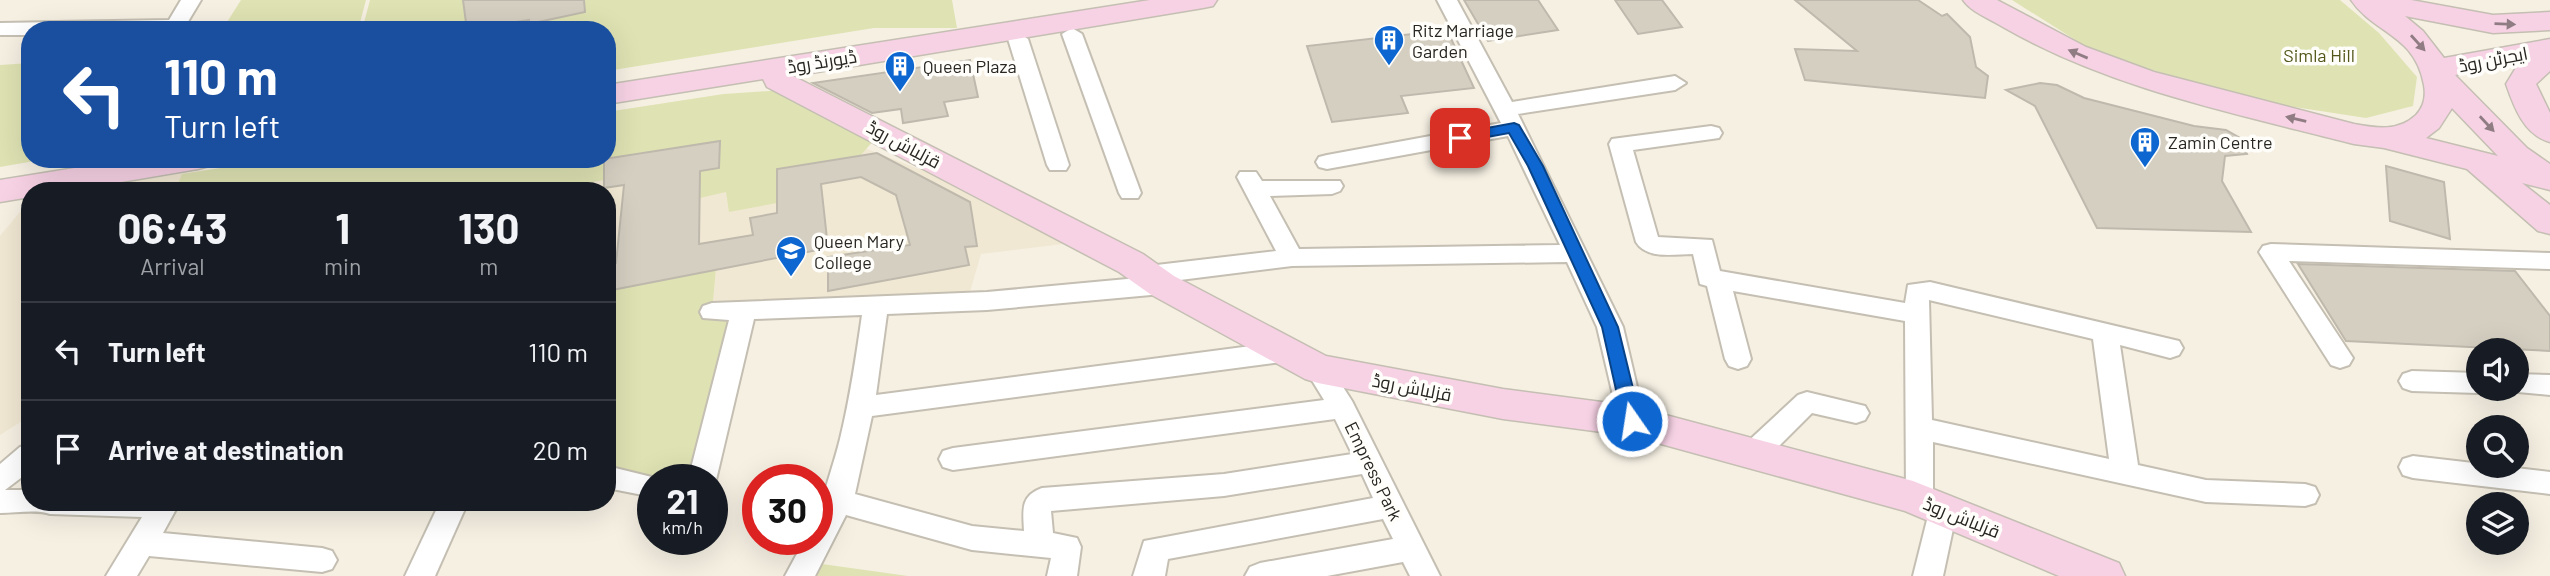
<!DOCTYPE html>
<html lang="en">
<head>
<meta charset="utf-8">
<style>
	body { margin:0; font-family:Barlow,Cairo,sans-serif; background:#20242c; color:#f1f3f6; height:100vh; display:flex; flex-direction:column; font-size:26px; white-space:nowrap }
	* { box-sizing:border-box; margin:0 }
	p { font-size:23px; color:#9ea1a6 }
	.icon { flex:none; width:38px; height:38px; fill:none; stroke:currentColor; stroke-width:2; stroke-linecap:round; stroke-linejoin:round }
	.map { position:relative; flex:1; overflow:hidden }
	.side { position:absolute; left:21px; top:182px; width:595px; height:329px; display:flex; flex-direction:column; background:#171b24; border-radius:28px; box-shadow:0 7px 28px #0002 }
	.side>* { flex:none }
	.banner { position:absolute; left:21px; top:21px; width:595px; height:147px; border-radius:28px; box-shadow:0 7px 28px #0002; background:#1a4fa0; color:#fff; overflow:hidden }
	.tools { position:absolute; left:2466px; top:338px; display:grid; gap:14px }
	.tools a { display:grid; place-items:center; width:63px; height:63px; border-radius:50%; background:#171b24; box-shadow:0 7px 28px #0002; font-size:35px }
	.speed { position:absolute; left:637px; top:464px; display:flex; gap:14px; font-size:35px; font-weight:700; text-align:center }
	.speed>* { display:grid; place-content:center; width:91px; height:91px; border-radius:50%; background:#171b24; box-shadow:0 7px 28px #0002; line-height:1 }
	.speed small { font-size:18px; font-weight:400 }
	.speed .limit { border:10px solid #d22; background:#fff; color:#111 }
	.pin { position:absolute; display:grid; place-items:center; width:60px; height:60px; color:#fff; margin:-30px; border-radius:14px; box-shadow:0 4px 10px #0006 }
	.me { position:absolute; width:77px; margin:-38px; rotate:347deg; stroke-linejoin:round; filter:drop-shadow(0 0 5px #0008) }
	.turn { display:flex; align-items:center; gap:24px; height:147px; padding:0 28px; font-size:32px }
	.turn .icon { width:91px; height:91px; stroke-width:2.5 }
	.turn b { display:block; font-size:49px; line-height:60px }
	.eta { display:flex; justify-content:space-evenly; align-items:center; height:119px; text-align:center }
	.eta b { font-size:42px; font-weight:700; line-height:49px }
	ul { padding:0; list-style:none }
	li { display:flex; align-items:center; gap:21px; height:98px; padding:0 28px; border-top:2px solid #363941 }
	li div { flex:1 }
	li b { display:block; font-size:26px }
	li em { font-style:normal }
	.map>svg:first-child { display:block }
	.built { fill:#f1e8d3 }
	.green { fill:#dfe3b3 }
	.building { fill:#d5cfc2; stroke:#beb9ac; stroke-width:2 }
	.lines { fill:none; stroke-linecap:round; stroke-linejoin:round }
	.street-casing { stroke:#c4bfb2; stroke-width:4 }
	.secondary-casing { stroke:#c4bfb2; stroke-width:3 }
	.street { fill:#fff; fill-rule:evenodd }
	.secondary { fill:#f7d2e5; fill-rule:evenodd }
	.oneway { fill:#907c83 }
	.route { fill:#0e67d0; stroke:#094387; stroke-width:2 }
	.labels { text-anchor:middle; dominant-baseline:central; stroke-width:7; stroke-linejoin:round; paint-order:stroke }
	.poi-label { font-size:18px; fill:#282621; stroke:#fffefb; text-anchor:start }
	.park-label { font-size:18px; fill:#535619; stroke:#fffefb }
	.street-label { font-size:18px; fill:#282621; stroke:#fffefb }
</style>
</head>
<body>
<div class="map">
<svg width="2550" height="576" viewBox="0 0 2550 576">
	<rect width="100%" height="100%" fill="#f6f0e3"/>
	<g class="built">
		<path d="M724 94 1041 216 1088 241 981 254 967 302 744 311 607 477V191H63L281 159H607V112Z"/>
		<path d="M30 200V416L0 435V236Z"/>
	</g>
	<g class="green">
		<path d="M241 0H366L358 30H222Z"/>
		<path d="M370 0H952L957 28H874L607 71V30H362Z"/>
		<path d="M2012 0H2340L2379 33 2417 77 2413 106 2366 118 2256 101 2096 53Z"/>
		<path d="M30 63V159H46L0 167V65Z"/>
		<path d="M798 89 881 132 861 155 778 169 777 203 729 212 726 192 700 198V171L719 168 720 141 607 159V112L724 94Z"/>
		<path d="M281 159H605L604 180 542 191H175L182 174Z"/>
		<path d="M716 268 712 312 744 311 702 479 607 477V290Z"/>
		<path d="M822 564 908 576H817Z"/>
	</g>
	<g class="building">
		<path d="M463 0H584L585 12 529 24V20L467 30Z"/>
		<path d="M1464 0H1538L1558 30 1488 41Z"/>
		<path d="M1615 0H1662L1682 27 1638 34Z"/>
		<path d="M1795 0H1918L1942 16 1947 14 1970 37 1976 67 1988 76 1985 98 1805 80 1795 49 1857 51Z"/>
		<path d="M1447 30 1474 88 1401 96 1408 113 1332 122 1307 46Z"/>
		<path d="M970 60 978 97 944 102 948 116 903 123 901 109 872 113 813 83Z"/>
		<path d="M2040 83 2057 85 2084 98 2194 126 2226 130 2240 138 2247 154 2225 156 2222 181 2251 232 2097 228 2035 106 2006 90Z"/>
		<path d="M720 141 719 168 700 171 699 244 753 235 750 218 777 213V169L877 153 970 202 977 246 965 247 969 265 828 291V257L910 245 896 195 861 177 821 184 828 248 607 291V265L616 263 624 185 604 188V159Z"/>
		<path d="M2386 166 2444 182 2450 239 2390 221Z"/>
		<path d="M2298 264 2515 271 2550 316V351L2346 341Z"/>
	</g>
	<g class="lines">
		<g class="street-casing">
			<g id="street">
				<path d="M181 0H201L183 30H30V35H0V23L169 20Z"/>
				<path d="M1437 0H1457L1512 102 1675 76 1686 83 1675 90 1518 114 1623 327 1645 421 1641 428 1632 431 1623 428 1619 421 1597 327 1567 262 1292 266 1172 281 1174 285 1171 291 1162 294 987 310 887 314 876 395 1281 342 1290 345 1294 352 1290 359 1281 362 872 416 855 494 972 526 1024 531C1023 510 1020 496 1042 488L1224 474 1352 454 1335 419 953 470 943 467 939 459 943 451 953 448 1324 400 1305 369 1309 362 1318 359 1327 362 1352 401 1440 576H1410L1403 562 1327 576H1245L1250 567 1260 563 1393 539 1383 519 1168 559 1165 576H1133L1144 541 1373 498 1362 474 1224 496 1051 511 1053 533 1077 538 1081 547 1077 576H1047L1051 558 972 550 846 515 815 576H785L805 539H817C817 506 832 472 840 439 850 398 856 357 862 315L754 319 716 480 712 487V480H688L729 320 703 318 700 312 703 306 712 303 987 292 1138 278 1136 275 1139 269 1148 266 1276 251 1237 177 1240 172H1256L1262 181H1340L1343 186 1340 191 1332 194 1270 196 1299 249 1560 245 1508 136 1327 169 1319 167 1316 162 1319 157 1327 155 1501 123Z"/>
				<path d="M1072 28 1082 34 1141 193 1138 198H1122L1119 193 1062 34Z"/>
				<path d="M1018 33 1028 39 1069 165 1066 170H1050L1047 165 1008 39Z"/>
				<path d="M1711 126 1719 128 1722 133 1719 138 1633 150 1658 237 1712 240 1720 271 1905 303 1908 285 1930 282 2179 341 2183 348 2179 355 2170 358 2120 345 2138 465 2206 480 2305 484 2315 487 2319 495 2315 503 2305 506 2206 502 1933 442V502L1943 498 1953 502 1957 510 1943 576H1913L1930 508 1920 512 1910 508 1906 500 1905 321 1733 291 1751 359 1747 366 1738 369 1729 366 1725 359 1707 286 1700 284 1693 254C1675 254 1647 260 1636 242L1609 144 1612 139ZM1929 300 2093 339 2109 459 1932 420Z"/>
				<path d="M88 159H110L105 168H89L86 163Z"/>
				<path d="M2271 244 2550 253V269L2289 261 2353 358 2349 365 2340 368 2331 365 2259 252 2263 246Z"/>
				<path d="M2412 371 2478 373V388H2488L2478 393 2412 391 2403 388 2399 381 2403 374Z"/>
				<path d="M2516 374 2550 375V395L2507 391 2505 388H2516Z"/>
				<path d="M1807 392 1865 406 1869 413 1865 420 1856 423 1812 413 1763 462 1753 465 1743 462 1739 454 1743 446 1798 395Z"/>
				<path d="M30 444V471L5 490H30V502H180L163 533 322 548 332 551 337 560 332 569 322 572 149 556 137 576H106L142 517 50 514C36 509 16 513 0 513V464L20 447Z"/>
				<path d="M2413 456 2550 472V494L2413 478 2403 475 2399 467 2403 459Z"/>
				<path d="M607 466 664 480H653V497L607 488Z"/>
				<path d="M440 502H468L435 576H405Z"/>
			</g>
		</g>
		<g class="secondary-casing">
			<g id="secondary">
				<path d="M1150 0H1217L1213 6 1203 8 793 76 1143 254 1174 276 1326 356 1503 389 1632 406 1913 481 2119 563 2125 576H2059L1905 511 1632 436 1503 419 1318 383 1305 379 1150 294 1119 272 767 87 763 79 607 104V85Z"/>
				<path d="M1963 0H1997L2086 47 2154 72 2354 124C2376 128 2398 132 2416 115 2424 107 2426 96 2424 85 2415 34 2374 34 2351 0H2411L2493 15 2550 12V30L2493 33 2405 16 2423 31 2444 58 2550 39V71L2536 84 2550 113V142C2524 135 2514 107 2506 84L2517 66 2524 62 2455 75 2527 148 2550 164V190L2522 183 2550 205V234L2538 231 2467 169 2384 148 2354 144C2234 113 2111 89 2003 27 1990 19 1971 12 1963 0ZM2452 108 2498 156 2426 138 2439 128Z"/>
				<path d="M131 159H214L209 166 198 169 68 191H30V197L0 202V180Z"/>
			</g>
		</g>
		<use href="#street" class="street"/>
		<use href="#secondary" class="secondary"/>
	</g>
	<defs><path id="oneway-solid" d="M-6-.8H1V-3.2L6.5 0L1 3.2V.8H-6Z" transform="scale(1.75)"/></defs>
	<g class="oneway">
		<use href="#oneway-solid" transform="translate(2505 24) rotate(2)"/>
		<use href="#oneway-solid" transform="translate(2418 43) rotate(48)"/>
		<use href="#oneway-solid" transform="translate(2078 54) rotate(-157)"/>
		<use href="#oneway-solid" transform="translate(2296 119) rotate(-167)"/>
		<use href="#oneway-solid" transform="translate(2487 124) rotate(47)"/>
	</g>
	<path class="route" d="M1514 123 1519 125 1543 166 1618 327 1641 421 1638 426H1626L1623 421 1602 327 1528 166 1509 133 1460 142 1453 138 1460 133Z"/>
	<defs>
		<g id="building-pin" transform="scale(1.575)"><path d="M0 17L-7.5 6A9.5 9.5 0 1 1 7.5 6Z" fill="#0e67d0" stroke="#fffefb"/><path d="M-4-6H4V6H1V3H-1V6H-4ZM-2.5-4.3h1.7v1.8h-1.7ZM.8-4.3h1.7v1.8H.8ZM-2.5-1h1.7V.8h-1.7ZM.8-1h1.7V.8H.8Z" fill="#fff"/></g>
		<g id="university-pin" transform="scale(1.575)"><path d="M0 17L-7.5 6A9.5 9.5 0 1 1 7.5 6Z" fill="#0e67d0" stroke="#fffefb"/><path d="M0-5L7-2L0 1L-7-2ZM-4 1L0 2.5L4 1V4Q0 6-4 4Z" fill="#fff"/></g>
	</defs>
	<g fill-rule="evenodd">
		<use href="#building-pin" x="1389" y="40"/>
		<use href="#building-pin" x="900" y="66"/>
		<use href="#building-pin" x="2145" y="142"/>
		<use href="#university-pin" x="791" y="251"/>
	</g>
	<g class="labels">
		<g class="poi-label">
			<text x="1412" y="30">Ritz Marriage<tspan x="1412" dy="21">Garden</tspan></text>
			<text x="923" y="66">Queen Plaza</text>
			<text x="2168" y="142">Zamin Centre</text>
			<text x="814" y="241">Queen Mary<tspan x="814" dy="21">College</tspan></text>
		</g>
		<g class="park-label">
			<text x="2319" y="55">Simla Hill</text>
		</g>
		<g class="street-label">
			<text transform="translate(2493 59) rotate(-11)">ایجرٹن روڈ</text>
			<text transform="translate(822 61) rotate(-9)">ڈیورنڈ روڈ</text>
			<text transform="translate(904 144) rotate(28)">قزلباش روڈ</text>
			<text transform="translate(1412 387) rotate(11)">قزلباش روڈ</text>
			<text transform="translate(1374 471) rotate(64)">Empress Park</text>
			<text transform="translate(1962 517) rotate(22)">قزلباش روڈ</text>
		</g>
	</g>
</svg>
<div class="tools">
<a><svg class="icon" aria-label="sound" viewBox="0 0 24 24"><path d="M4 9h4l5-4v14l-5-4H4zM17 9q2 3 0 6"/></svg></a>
<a><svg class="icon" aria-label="search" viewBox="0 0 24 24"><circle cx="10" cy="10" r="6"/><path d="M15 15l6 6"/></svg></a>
<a><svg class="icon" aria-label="layers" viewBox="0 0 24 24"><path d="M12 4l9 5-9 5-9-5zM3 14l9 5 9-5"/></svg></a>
</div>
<div class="speed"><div>21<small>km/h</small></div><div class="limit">30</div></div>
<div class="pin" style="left:1460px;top:138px;background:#d93025"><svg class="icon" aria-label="arrive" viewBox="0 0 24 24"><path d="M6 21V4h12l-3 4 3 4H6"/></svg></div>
<svg class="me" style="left:1632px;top:421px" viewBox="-20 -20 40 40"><circle r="17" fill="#0e67d0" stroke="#fff" stroke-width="3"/><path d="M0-11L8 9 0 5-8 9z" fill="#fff"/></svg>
<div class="banner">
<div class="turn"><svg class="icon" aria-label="left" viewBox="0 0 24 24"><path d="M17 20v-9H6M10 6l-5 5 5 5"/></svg><div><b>110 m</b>Turn left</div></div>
</div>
<section class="side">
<div class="eta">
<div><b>06:43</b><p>Arrival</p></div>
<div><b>1</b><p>min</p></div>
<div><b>130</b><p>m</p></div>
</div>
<ul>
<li><svg class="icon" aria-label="left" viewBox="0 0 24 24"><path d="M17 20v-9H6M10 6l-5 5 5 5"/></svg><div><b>Turn left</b></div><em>110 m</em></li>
<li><svg class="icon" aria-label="arrive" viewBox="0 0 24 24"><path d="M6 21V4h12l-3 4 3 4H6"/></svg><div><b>Arrive at destination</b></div><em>20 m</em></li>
</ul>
</section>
</div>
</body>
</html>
